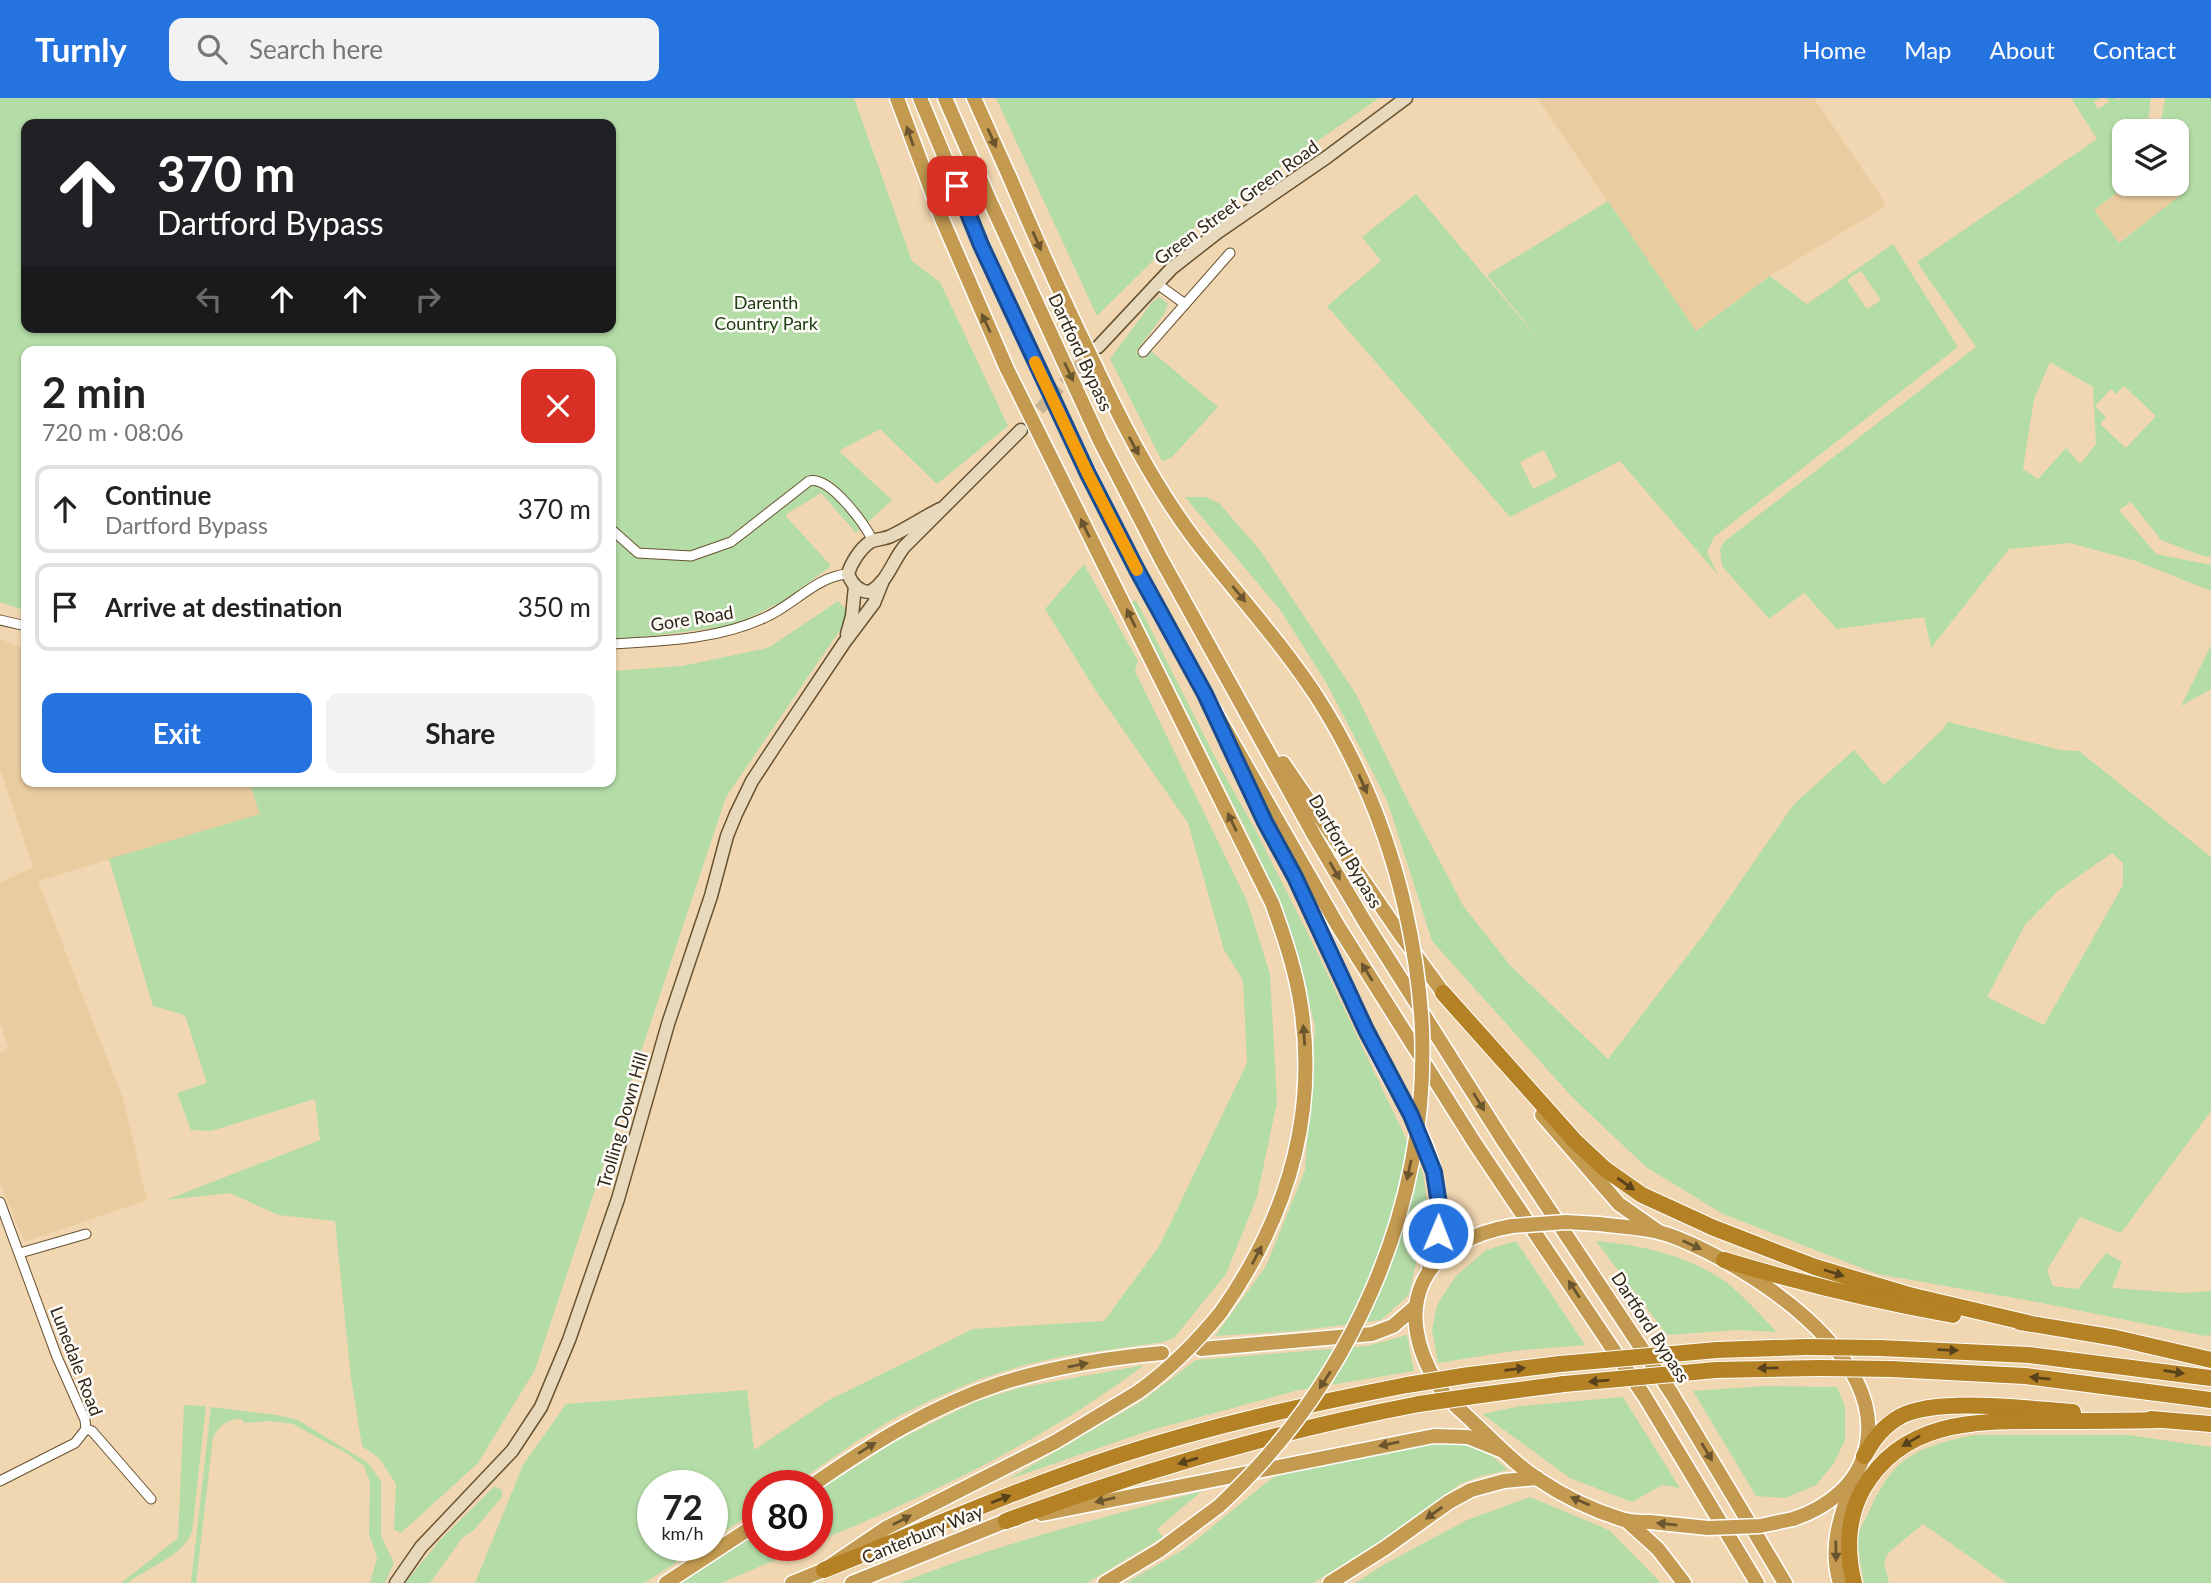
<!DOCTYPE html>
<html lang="en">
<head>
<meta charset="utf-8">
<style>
	body { margin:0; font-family:Lato,sans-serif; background:#f2f2f2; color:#222; height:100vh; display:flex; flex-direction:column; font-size:26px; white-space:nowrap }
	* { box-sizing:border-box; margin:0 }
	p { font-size:23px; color:#767676 }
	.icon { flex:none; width:38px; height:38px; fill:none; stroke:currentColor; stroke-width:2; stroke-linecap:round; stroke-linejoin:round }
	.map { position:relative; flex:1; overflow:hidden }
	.drawer { position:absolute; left:21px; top:248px; width:595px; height:441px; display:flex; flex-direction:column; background:#fff; border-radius:14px; box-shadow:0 2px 5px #0004 }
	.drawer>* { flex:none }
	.hud { position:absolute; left:21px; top:21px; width:595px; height:214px; border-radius:14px; box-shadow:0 2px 5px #0004; background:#202124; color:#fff; overflow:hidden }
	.tools { position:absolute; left:2112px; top:21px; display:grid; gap:14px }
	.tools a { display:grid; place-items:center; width:77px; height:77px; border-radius:14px; background:#fff; box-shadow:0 2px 5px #0004; font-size:35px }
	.speed { position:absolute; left:637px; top:1372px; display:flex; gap:14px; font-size:35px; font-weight:700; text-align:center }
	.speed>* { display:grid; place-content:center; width:91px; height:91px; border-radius:50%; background:#fff; box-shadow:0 2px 5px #0004; line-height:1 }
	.speed small { font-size:18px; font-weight:400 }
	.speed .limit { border:10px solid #d22; background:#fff; color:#111 }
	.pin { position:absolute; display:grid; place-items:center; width:60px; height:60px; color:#fff; margin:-30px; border-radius:14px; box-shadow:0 4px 10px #0006 }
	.me { position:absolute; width:77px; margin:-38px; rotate:1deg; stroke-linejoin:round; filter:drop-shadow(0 0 5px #0008) }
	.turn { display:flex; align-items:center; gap:24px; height:147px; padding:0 21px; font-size:32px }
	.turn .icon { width:91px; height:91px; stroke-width:2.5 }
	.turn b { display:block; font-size:49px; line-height:60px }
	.lanes { display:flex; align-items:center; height:66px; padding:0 21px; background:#0003; justify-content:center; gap:35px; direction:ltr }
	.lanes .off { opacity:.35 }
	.round { display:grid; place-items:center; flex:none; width:74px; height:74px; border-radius:14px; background:#f2f2f2 }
	.head { display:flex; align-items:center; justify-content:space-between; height:119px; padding:0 21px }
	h1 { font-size:42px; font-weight:700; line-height:52px }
	.primary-button { display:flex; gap:14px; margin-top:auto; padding:14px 21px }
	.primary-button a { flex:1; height:80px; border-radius:14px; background:#2573de; color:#fff; font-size:28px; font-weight:700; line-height:80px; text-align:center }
	.primary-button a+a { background:#f2f2f2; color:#222 }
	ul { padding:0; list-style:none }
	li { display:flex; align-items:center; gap:21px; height:88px; margin:0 14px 10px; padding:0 7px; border:4px solid #e0e0e0; border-radius:14px }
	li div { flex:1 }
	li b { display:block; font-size:26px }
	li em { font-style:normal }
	header { display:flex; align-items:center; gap:42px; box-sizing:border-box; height:98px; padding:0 35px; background:#2573de; color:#fff }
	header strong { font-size:33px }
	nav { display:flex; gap:38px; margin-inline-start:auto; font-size:24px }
	.search { width:490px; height:63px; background:#f2f2f2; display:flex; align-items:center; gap:18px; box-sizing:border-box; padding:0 24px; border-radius:14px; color:#767676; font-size:26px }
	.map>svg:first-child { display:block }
	.built { fill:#e9cc9f }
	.green { fill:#b4dca7; fill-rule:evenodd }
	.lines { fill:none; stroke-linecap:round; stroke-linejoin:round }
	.secondary-tunnel { stroke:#cbb492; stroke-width:12; stroke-dasharray:12 6; stroke-linecap:butt }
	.minor-casing { stroke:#68522f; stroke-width:11 }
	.secondary-casing { stroke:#68522f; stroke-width:15 }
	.trunk-casing { stroke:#fff; stroke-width:17 }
	.motorway-casing { stroke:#fff; stroke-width:18 }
	.minor { stroke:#fff; stroke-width:9 }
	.secondary { stroke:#e8d9bd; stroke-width:12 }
	.trunk { stroke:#c39a50; stroke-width:14 }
	.motorway { stroke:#b48124; stroke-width:16 }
	.trunk-bridge-casing { stroke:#fff; stroke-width:17; stroke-linecap:butt }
	.motorway-bridge-casing { stroke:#fff; stroke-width:18; stroke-linecap:butt }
	.trunk-bridge { stroke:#c39a50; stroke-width:14 }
	.motorway-bridge { stroke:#b48124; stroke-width:16 }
	.oneway { fill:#6b552e }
	.oneway2 { fill:#58421c }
	.route-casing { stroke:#184b90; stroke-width:18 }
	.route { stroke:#2573de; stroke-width:12 }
	.slow { stroke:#f59e0b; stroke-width:12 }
	.labels { text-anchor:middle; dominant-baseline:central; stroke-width:5; stroke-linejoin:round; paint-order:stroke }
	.street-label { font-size:18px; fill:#312718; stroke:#fefcf8 }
	.park-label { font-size:18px; fill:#1f4012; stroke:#fefcf8 }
</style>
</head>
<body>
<header>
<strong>Turnly</strong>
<div class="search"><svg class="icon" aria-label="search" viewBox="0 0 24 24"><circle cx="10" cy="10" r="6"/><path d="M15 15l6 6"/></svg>Search here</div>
<nav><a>Home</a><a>Map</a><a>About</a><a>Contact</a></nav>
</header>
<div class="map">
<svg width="2211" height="1485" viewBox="0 0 2211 1485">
	<rect width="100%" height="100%" fill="#f1d7b1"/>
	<g class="built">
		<path d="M1537 0H1814L1880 97 1886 108 1770 178 1696 233Z"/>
		<path d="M2177 80 2187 93 2118 145 2094 112 2129 86H2177Z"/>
		<path d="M0 541 26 551V684H249L260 716 38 783 123 1001 147 1102 25 1144 0 1085V956L8 949 0 924V785L33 769 0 671Z"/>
	</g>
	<g class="green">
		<path d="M0 0H854L912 163 940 184 1008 328 937 386 880 331 839 353 892 402 856 435 821 395 785 417 831 468 785 502 735 527 647 539 611 541V254H26V513L0 504ZM26 26H611V229H26Z"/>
		<path d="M996 0H1379L1167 149 1097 218Z"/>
		<path d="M2071 0H2101L2094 4 2098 11 2109 4 2107 0H2117L2118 2 2122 0H2151L2147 33H2124V86H2129L2094 112 2119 145 2186 93 2177 80V33H2159L2165 0H2211V459L2203 458 2161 442 2131 404 2119 412 2156 456 2211 467V493L2136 463 2070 445 2009 451 1931 550 1924 519 1837 531 1804 495 1769 521 1722 468 1720 451 1725 443 1976 249 1917 164 2097 41ZM2050 264 2093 289 2096 346 2080 366 2066 350 2038 381 2023 371 2034 301ZM2124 288 2156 318 2126 350 2100 326 2106 319 2095 308 2111 291 2116 296Z"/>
		<path d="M1416 96 1545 249 1487 177 1608 103 1696 233 1770 178 1807 206 1893 146 1958 249 1714 439 1707 454 1718 477 1620 363 1510 419 1327 208 1381 163 1362 139ZM1861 173 1881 202 1867 211 1847 182ZM1544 352 1557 379 1533 391 1520 364Z"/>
		<path d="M1160 199 1168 206 1164 216 1136 254 1144 261 1151 253 1218 309 1171 360 1162 363 1110 261 1153 203Z"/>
		<path d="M1185 399H1206L1219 405 1260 452 1356 596 1409 705 1464 809 1510 867 1608 961 1704 836 1794 706 1854 652 1884 687 1943 631 1948 624 2061 652 2079 653 2211 759V1013L2121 1135 2080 1119 2047 1172 2053 1188 2078 1191 2106 1155 2122 1164 2112 1190 2183 1195 2211 1193V1237L2205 1238 2042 1205 1877 1176 1723 1116 1646 1069 1573 1000 1432 843 1387 702 1327 586 1281 513ZM2112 755 2123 765V787L2044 927 1987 899 2025 827 2059 792Z"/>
		<path d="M1084 466 1138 563 1135 573 1247 803 1270 876 1277 1004 1257 1099 1226 1176 1174 1240 1163 1244 1064 1258 1021 1268 980 1281 933 1301 893 1321 857 1343 792 1388H758V1411L712 1442V1388H653V1447H704L644 1485H475L523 1367 566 1306 747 1292 754 1352 829 1302 973 1231 1104 1223 1160 1147 1247 965 1243 882 1224 852 1188 725 1096 593 1045 511Z"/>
		<path d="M1136 502 1219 667 1256 733 1316 852 1423 1076 1428 1110 1409 1197 1381 1222 1297 1233 1215 1238 1266 1168 1305 1072 1315 928 1290 835 1257 754 1132 504Z"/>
		<path d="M838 503 851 516 726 699 535 1272 478 1365 401 1435 394 1432 396 1386 379 1360 362 1348 351 1280 335 1123 278 1117 230 1095 166 1102 320 1042 315 1001 211 1033 191 1032 177 995 207 985 185 917 153 908 109 761 260 716 249 684H611V573L682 568 768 550Z"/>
		<path d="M2211 547V591L2181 608Z"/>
		<path d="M1516 1143 1585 1247 1513 1253 1438 1265 1432 1232 1437 1207 1455 1179 1486 1152Z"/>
		<path d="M1596 1143C1642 1147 1687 1157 1726 1184 1744 1198 1761 1218 1777 1234L1738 1232 1667 1237Z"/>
		<path d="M1407 1237 1414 1273 1295 1293 1148 1333 1007 1382 1142 1303 1196 1262 1367 1248Z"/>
		<path d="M1144 1267C1045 1342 931 1396 817 1444V1393L898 1342 975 1304 1019 1290Z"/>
		<path d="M1765 1288 1837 1289 1845 1309V1342L1834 1365 1816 1387 1785 1400 1756 1398 1693 1293Z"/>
		<path d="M1623 1299 1680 1390 1662 1387 1632 1404 1570 1380 1482 1316 1521 1308Z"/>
		<path d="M184 1307 206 1308 192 1434C182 1459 147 1470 127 1485H121L178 1440Z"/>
		<path d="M211 1309 277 1317 298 1322 368 1365 381 1383V1438L394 1465 385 1485H370L377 1460 369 1436 370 1385 364 1368 346 1355 293 1326 270 1323 245 1325 241 1321C229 1320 217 1329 213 1340L196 1485H191Z"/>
		<path d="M1974 1337H2128L2211 1349V1485H2007L1923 1426 1888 1455 1884 1464 1889 1485H1864C1862 1471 1858 1456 1858 1442 1858 1432 1866 1421 1870 1412 1894 1357 1919 1349 1974 1337Z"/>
		<path d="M1445 1344H1469L1483 1350 1508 1372 1481 1378 1460 1386 1386 1440 1313 1485H1126L1186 1450 1277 1376Z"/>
		<path d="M495 1388 502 1392V1399L473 1433 463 1439 430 1485H405L441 1441Z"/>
		<path d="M1202 1393 1157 1431 1163 1439 1087 1485H900C997 1446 1101 1420 1202 1393Z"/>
		<path d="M1530 1399 1609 1432 1661 1485H1355L1385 1466 1467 1422Z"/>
		<path d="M758 1435V1447H811L721 1485H681Z"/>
	</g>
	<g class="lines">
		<path class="secondary-tunnel" d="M1027 325 1095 251"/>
		<g class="minor-casing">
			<g id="minor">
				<path d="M1156 185 1185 206"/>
				<path d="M1143 254 1230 155"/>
				<path d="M611 431 638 455 691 458 731 444 809 383C830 378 864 425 873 443"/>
				<path d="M0 522 26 528"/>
				<path d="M611 546C662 543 716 542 764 520 793 508 816 478 848 476"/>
				<path d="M0 1104 57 1259 85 1322 86 1331"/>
				<path d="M20 1155 86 1136"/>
				<path d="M86 1331 92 1333 151 1401"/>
				<path d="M0 1383 75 1345 86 1331"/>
			</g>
		</g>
		<g class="secondary-casing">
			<g id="secondary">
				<path d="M1098 249 1172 170 1218 134 1327 59 1406 0"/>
				<path d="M940 411C924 419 908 430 891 438 885 441 876 441 870 444 860 451 851 465 848 476 852 486 858 494 870 494 888 483 892 464 904 449L1021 332"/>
				<path d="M847 536 852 518 855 488"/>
				<path d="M396 1485 421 1449 512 1353 541 1309 569 1242 618 1101 668 926 711 798 727 738 736 716 752 683 779 642 844 545 874 505 882 485"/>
			</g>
		</g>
		<g class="trunk-casing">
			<g id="trunk">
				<path d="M897 0 942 121"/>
				<path d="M920 0 966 110"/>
				<path d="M945 0 989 101"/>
				<path d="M974 0 1010 80"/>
				<path d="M1196 443C1236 495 1281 544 1317 599 1358 663 1388 736 1405 810"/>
				<path d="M1161 461 1315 739 1365 824 1501 1039 1672 1296 1785 1485"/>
				<path d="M1137 472 1205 596 1338 828 1474 1044 1645 1299 1757 1485"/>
				<path d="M1116 491 1272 805C1284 838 1296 873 1301 908 1318 1020 1285 1123 1221 1214"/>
				<path d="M1283 665 1398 833 1450 904"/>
				<path d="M1248 689C1263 720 1279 748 1295 778 1325 837 1349 898 1378 957 1397 996 1425 1033 1435 1076 1443 1109 1437 1139 1429 1171"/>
				<path d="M1542 1017 1619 1106 1659 1134"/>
				<path d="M1599 1126C1624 1129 1653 1130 1677 1140 1750 1169 1888 1257 1866 1350 1858 1386 1827 1410 1793 1421"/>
				<path d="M1512 1128C1423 1143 1389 1208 1438 1287 1447 1302 1462 1313 1474 1325 1495 1344 1514 1366 1538 1381 1563 1398 1595 1413 1624 1422 1632 1424 1642 1424 1650 1424 1670 1426 1689 1428 1708 1430"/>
				<path d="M1201 1251 1372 1236 1393 1228 1415 1209"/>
				<path d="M811 1388C870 1347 930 1309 999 1286 1052 1269 1107 1260 1162 1255"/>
				<path d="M1042 1416 1434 1338 1468 1339 1503 1353"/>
				<path d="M1626 1422 1658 1451 1684 1485"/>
				<path d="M666 1485 758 1425"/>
				<path d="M792 1485 824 1472 886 1430 1055 1344 1138 1294"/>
				<path d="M852 1485 1006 1423 1016 1421"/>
				<path d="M1105 1485 1160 1452 1219 1408"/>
				<path d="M1330 1485 1385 1450 1449 1404 1471 1392 1504 1383 1537 1380"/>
				<path d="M1840 1485C1829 1450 1840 1419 1852 1386"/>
			</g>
		</g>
		<g class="motorway-casing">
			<g id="motorway">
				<path d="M1443 895 1575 1043 1605 1071 1642 1097 1714 1130 1815 1169 1909 1197 2028 1225"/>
				<path d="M1724 1162C1800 1185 1875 1203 1953 1217"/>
				<path d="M2020 1224 2116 1240 2211 1262"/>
				<path d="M1880 1250 2029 1257 2211 1280"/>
				<path d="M1717 1252 1806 1249"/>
				<path d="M1891 1271 2025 1278 2211 1302"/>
				<path d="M1716 1272 1820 1270"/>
				<path d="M1469 1277 1560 1266"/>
				<path d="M1481 1297 1564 1286"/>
				<path d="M2151 1321 2211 1326"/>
				<path d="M1864 1358C1874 1341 1883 1328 1901 1318 1938 1299 2029 1311 2073 1314"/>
				<path d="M1006 1423C1140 1373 1278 1333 1419 1306"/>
				<path d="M824 1472C921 1433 1018 1391 1117 1358 1212 1327 1310 1306 1407 1287"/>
				<path d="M1854 1485C1846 1454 1847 1420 1863 1391 1903 1321 1977 1323 2048 1323 2086 1323 2123 1323 2161 1322"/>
			</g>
		</g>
		<use href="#minor" class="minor"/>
		<use href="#secondary" class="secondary"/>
		<use href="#trunk" class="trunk"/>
		<use href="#motorway" class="motorway"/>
		<g class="trunk-bridge-casing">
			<g id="trunk-bridge">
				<path d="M1010 80C1036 141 1063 202 1092 261 1122 325 1153 386 1196 443"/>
				<path d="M989 101 1100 343 1161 461"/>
				<path d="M966 110C1018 233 1077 353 1137 472"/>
				<path d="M942 121 1007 271 1116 491"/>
				<path d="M1512 1128 1566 1124 1599 1126"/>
				<path d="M1138 1294C1170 1271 1196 1245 1221 1214"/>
				<path d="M1219 1408C1350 1286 1429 1112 1422 931 1420 890 1414 850 1405 810"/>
				<path d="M1708 1430 1760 1428 1793 1421"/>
			</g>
		</g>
		<g class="motorway-bridge-casing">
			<g id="motorway-bridge">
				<path d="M1806 1249 1880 1250"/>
				<path d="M1560 1266 1717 1252"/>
				<path d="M1820 1270 1891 1271"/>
				<path d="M1564 1286 1716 1272"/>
				<path d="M1407 1287 1469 1277"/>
				<path d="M1419 1306 1481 1297"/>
			</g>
		</g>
		<use href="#trunk-bridge" class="trunk-bridge"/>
		<use href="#motorway-bridge" class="motorway-bridge"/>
	</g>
	<defs><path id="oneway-solid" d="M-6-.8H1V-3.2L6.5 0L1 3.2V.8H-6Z" transform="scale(1.75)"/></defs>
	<g class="oneway">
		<use href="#oneway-solid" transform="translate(910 38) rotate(-109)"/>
		<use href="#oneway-solid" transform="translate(992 40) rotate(66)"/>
		<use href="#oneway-solid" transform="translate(1037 143) rotate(66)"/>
		<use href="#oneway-solid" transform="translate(986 225) rotate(-115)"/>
		<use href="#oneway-solid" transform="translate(1069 274) rotate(65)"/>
		<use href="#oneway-solid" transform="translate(1134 348) rotate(62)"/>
		<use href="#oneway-solid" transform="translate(1085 430) rotate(-116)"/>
		<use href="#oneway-solid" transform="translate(1239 496) rotate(51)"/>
		<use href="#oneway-solid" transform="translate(1131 520) rotate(-116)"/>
		<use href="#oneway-solid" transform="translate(1363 686) rotate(66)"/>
		<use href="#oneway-solid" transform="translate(1232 724) rotate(-116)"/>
		<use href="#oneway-solid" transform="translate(1335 773) rotate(60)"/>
		<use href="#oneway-solid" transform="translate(1367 874) rotate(-122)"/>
		<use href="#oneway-solid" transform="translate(1304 937) rotate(-94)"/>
		<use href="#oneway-solid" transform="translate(1479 1004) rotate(58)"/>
		<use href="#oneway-solid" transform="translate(1409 1072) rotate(102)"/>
		<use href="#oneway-solid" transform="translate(1692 1147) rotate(25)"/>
		<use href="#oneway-solid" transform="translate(1257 1157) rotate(-62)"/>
		<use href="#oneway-solid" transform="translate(1574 1191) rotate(-123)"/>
		<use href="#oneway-solid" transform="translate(1078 1267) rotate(-11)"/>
		<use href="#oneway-solid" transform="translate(1325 1282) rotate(123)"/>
		<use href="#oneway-solid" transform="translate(1389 1346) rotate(169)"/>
		<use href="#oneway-solid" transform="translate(867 1350) rotate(-32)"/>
		<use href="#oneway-solid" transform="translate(1707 1354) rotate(59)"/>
		<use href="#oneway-solid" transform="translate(1105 1402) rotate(167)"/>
		<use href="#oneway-solid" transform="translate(1580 1403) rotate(-157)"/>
		<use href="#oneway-solid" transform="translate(1434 1415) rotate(144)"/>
		<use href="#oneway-solid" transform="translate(902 1422) rotate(-27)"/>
		<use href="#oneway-solid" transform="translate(1667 1426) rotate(-174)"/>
		<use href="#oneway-solid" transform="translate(1836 1453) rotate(89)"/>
	</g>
	<g class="oneway2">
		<use href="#oneway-solid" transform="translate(1626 1086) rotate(35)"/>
		<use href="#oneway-solid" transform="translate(1834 1175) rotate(18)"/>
		<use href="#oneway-solid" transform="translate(1948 1252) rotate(2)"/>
		<use href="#oneway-solid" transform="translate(1768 1270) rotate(179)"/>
		<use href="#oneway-solid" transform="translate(1515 1271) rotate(-7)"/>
		<use href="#oneway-solid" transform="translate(2174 1274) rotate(9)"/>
		<use href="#oneway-solid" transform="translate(2040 1280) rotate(-174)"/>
		<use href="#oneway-solid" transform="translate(1599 1283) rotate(175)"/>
		<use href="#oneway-solid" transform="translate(1911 1343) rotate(150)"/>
		<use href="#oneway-solid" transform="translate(1188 1363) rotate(163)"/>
		<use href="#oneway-solid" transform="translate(1001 1401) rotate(-21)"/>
	</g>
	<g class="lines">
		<g class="route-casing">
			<path id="route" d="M957 88 981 147 1088 376 1137 472 1205 596 1265 724 1295 779 1366 932 1411 1017 1434 1074 1439 1106 1438 1135"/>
		</g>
		<use href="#route" class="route"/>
		<path class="slow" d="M1035 264 1088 376 1137 472"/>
	</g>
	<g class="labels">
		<g class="street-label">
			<text transform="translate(1236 104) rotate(-36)">Green Street Green Road</text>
			<text transform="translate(1081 254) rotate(65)">Dartford Bypass</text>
			<text transform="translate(692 520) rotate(-9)">Gore Road</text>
			<text transform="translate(1346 753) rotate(60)">Dartford Bypass</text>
			<text transform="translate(622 1022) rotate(-74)">Trolling Down Hill</text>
			<text transform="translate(1651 1229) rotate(57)">Dartford Bypass</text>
			<text transform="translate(77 1263) rotate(69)">Lunedale Road</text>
			<text transform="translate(922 1436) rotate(-22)">Canterbury Way</text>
		</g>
		<g class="park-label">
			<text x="766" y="204">Darenth<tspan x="766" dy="21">Country Park</tspan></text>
		</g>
	</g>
</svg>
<div class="tools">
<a><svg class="icon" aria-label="layers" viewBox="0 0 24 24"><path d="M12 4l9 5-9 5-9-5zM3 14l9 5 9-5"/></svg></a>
</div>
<div class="speed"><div>72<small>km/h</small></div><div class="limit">80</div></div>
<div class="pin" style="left:957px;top:88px;background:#d93025"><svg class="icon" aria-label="arrive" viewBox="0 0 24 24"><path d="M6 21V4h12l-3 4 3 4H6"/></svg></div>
<svg class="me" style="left:1438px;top:1135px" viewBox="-20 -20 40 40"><circle r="17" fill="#2573de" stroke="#fff" stroke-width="3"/><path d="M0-11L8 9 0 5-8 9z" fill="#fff"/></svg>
<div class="hud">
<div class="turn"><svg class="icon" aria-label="ahead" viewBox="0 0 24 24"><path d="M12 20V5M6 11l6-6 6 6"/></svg><div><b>370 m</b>Dartford Bypass</div></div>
<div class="lanes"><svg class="icon off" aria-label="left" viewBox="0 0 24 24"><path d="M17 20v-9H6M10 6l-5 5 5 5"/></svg><svg class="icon" aria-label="ahead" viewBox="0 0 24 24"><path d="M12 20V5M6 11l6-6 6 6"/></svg><svg class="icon" aria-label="ahead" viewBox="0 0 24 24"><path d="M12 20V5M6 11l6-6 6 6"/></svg><svg class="icon off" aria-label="right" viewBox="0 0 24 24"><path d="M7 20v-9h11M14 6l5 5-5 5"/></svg></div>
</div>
<section class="drawer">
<div class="head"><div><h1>2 min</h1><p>720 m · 08:06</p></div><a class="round" style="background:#d93025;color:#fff"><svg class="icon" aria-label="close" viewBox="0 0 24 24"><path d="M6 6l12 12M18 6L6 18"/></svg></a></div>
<ul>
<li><svg class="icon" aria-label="ahead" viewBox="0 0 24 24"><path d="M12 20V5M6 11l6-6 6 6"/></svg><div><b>Continue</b><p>Dartford Bypass</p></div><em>370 m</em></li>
<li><svg class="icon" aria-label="arrive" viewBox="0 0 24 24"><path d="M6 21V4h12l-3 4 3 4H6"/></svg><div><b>Arrive at destination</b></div><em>350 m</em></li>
</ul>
<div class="primary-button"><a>Exit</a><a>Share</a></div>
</section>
</div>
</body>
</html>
